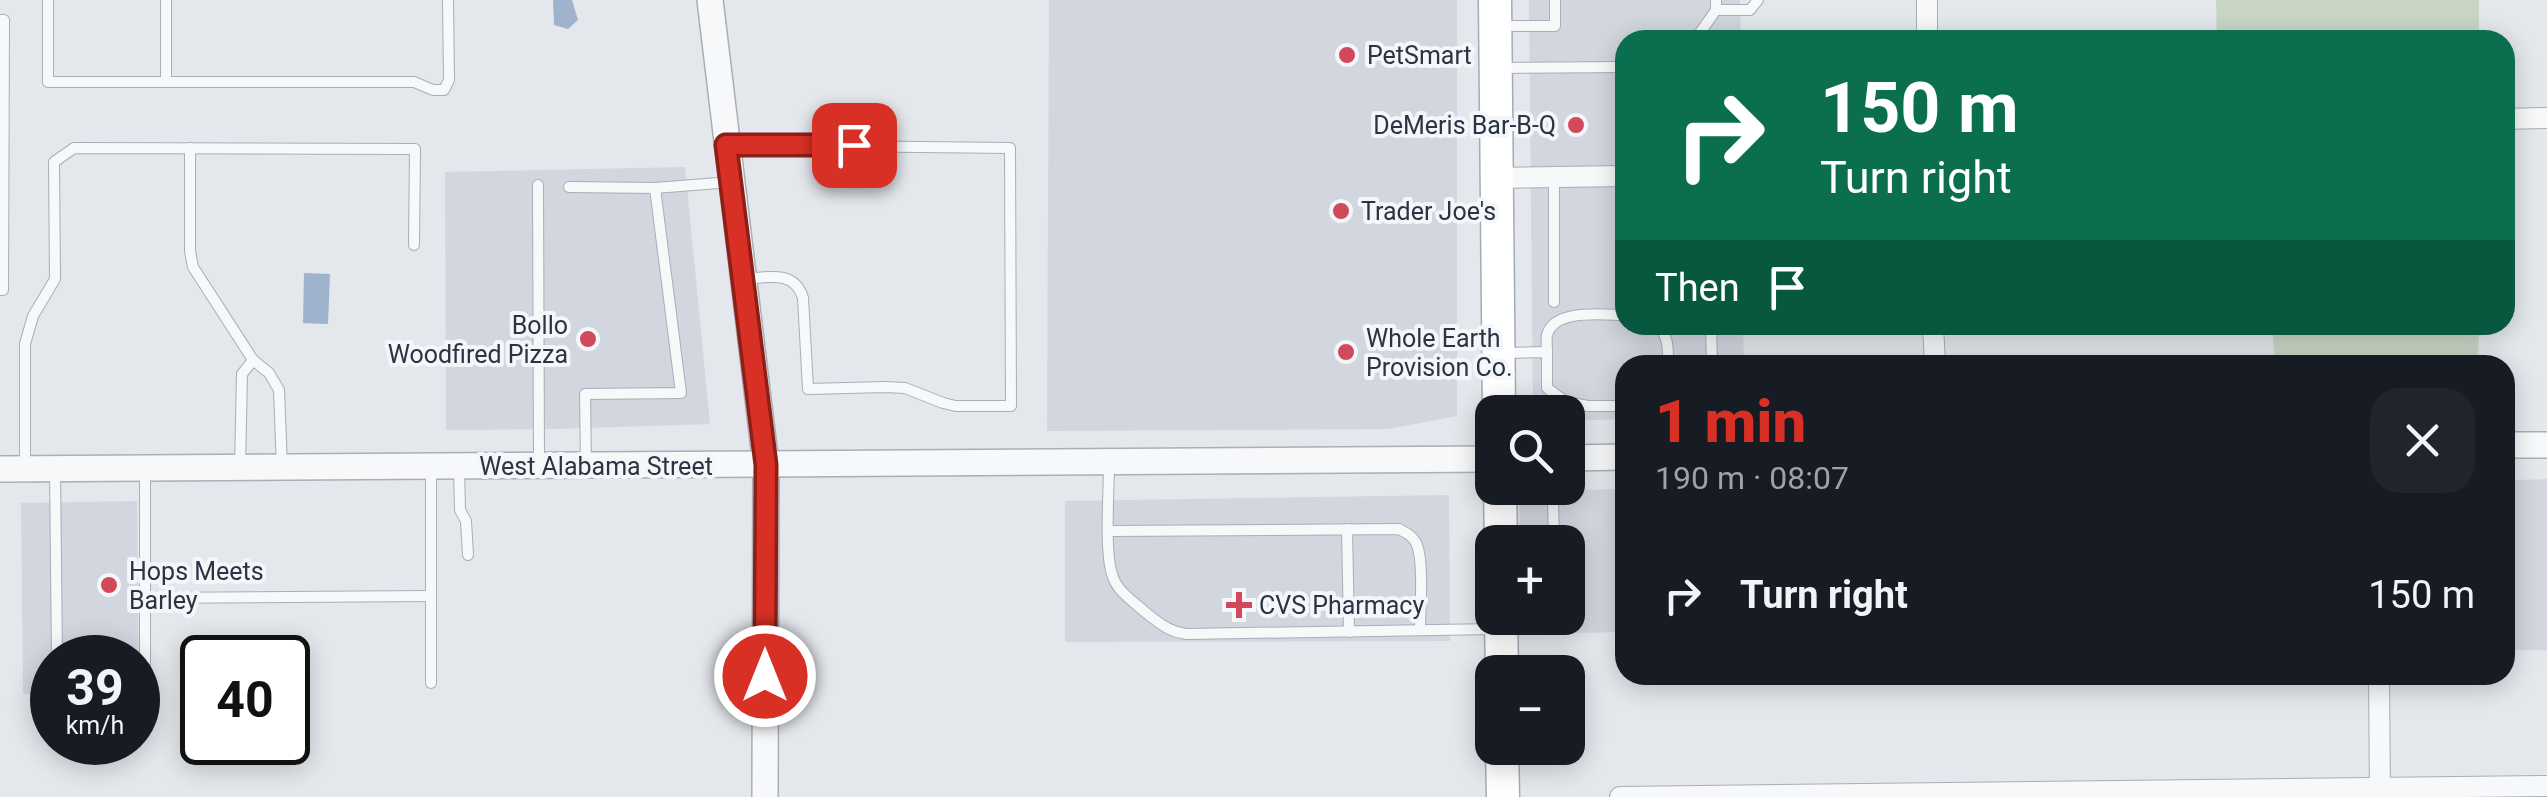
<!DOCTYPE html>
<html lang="en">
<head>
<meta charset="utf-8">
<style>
	body { margin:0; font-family:Roboto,sans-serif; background:#20242c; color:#f1f3f6; height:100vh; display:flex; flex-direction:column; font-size:38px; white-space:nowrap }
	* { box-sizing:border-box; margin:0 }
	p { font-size:32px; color:#9ea1a6 }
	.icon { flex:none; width:55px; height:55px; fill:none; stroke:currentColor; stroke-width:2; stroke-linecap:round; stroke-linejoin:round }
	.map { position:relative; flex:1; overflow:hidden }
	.drawer { position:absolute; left:1615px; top:355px; width:900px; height:330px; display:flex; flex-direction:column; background:#171b24; border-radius:30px; box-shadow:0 5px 25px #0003 }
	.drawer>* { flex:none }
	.hud { position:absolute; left:1615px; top:30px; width:900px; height:305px; border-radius:30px; box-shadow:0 5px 25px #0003; background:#0b6e4f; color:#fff; overflow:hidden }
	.buttons { position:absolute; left:1475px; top:395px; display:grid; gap:20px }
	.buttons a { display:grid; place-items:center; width:110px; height:110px; border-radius:20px; background:#171b24; box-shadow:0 5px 25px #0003; font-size:50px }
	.speed { position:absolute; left:30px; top:635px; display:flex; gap:20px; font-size:50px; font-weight:700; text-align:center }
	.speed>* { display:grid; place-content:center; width:130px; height:130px; border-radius:50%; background:#171b24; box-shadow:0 5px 25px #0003; line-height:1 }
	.speed small { font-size:25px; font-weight:400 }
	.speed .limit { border:5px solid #111; border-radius:15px; background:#fff; color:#111 }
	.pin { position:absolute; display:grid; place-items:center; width:85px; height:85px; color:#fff; margin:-42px; border-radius:20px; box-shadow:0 5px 15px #0006 }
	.me { position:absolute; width:110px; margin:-55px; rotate:0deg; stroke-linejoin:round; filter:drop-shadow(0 0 8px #0008) }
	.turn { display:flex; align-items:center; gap:35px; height:210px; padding:0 40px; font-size:45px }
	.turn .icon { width:130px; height:130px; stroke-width:2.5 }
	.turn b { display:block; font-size:70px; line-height:85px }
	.then { display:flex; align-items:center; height:95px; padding:0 40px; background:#0003; gap:20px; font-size:38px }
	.round { display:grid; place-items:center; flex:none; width:105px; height:105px; border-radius:30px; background:#20242c }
	.head { display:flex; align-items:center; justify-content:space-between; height:170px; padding:0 40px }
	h1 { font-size:60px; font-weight:800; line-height:75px; color:#d93025 }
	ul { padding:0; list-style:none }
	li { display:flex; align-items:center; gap:30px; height:140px; padding:0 40px }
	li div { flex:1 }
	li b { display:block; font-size:38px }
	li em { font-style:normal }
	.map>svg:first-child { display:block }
	.built { fill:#d2d6de }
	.green { fill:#c9d6c5 }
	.water { fill:#9fb4cc }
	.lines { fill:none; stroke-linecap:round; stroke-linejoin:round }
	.service-casing { stroke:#a9aeb7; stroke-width:12 }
	.minor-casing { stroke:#a9aeb7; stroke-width:22 }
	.tertiary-casing { stroke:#a9aeb7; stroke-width:28 }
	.primary-casing { stroke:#a3abb8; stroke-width:35 }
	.service { stroke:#f7f8fa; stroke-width:10 }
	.minor { stroke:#f7f8fa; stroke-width:20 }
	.tertiary { stroke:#f7f8fa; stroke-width:25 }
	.primary { stroke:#fff; stroke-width:32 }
	.route-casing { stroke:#8d1f18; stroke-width:25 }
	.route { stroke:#d93025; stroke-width:18 }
	.poi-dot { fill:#d1495b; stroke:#f4f6f9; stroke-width:4 }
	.labels { text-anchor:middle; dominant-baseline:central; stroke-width:8; stroke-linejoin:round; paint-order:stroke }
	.poi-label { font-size:25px; fill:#2b3445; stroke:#f4f6f9; text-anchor:start }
	.street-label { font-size:25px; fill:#2b3445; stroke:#f4f6f9 }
</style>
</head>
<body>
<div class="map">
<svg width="2547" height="797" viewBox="0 0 2547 797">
	<rect width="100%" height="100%" fill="#e4e7ec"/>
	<g class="built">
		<path d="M1049 0H1457V416L1388 429 1047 431Z"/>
		<path d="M1529 0H1740L1741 40H1625V325H1743L1744 365H1625V419L1568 421V412H1533Z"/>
		<path d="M685 167 710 424 555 429 446 430 445 172Z"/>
		<path d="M2505 470H2509L2510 631H2505Z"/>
		<path d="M2547 479V650H2512L2513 480Z"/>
		<path d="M1625 489V632L1521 634V618H1568V542H1520L1519 491Z"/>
		<path d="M1449 495 1450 641 1065 642V501Z"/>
		<path d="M137 501 139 691 138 658H52V694H23L21 503Z"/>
	</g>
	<g class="green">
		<path d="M2216 0H2479V40H2217Z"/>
		<path d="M2273 325H2479L2478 365H2274Z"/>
	</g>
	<g class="water">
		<path d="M553 0H572L578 20 568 29 554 25Z"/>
		<path d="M304 273 330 274 328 324 303 323Z"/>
	</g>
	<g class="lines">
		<g class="service-casing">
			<g id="service">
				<path d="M48 0V82H414L433 90H444L449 80 448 0"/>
				<path d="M166 0V82"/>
				<path d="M1716 0V10H1750L1758 0"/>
				<path d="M0 20H4L3 290H0"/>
				<path d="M1501 26H1555V0"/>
				<path d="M1695 40 1716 10"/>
				<path d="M1501 68 1625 67"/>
				<path d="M728 145 1010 148 1011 406H956L943 403 905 388 885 387 808 389 803 298C795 270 767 277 744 279"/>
				<path d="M190 148V251L193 267 253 360"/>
				<path d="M1554 177V302"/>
				<path d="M538 185 539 464"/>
				<path d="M569 187 655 188 731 182"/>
				<path d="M1657 325C1669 335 1668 351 1668 365"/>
				<path d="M1711 325 1712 365"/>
				<path d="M1547 352C1547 346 1546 340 1547 335 1554 308 1604 315 1625 315"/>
				<path d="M1505 353 1547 352V388L1566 402 1588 406H1625"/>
				<path d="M586 465 585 394 681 393 655 188"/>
				<path d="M1109 465C1109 491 1104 555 1113 577 1118 592 1134 602 1145 612 1159 623 1169 632 1187 634L1495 629"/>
				<path d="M25 467V344L33 316 55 279 54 162 74 148 415 149 414 245"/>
				<path d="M240 467 242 374 253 360 269 373 279 390 282 467"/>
				<path d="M459 468 460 510 466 521 468 555"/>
				<path d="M55 469 57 658"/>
				<path d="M145 470V682"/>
				<path d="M1347 529 1349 632"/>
				<path d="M1109 531 1399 529C1407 533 1413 536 1417 545 1424 564 1420 609 1420 630"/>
				<path d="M1554 542 1553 499 1568 487V461"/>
				<path d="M145 598 431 596"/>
				<path d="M1555 618V628"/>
				<path d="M431 683V468"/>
			</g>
		</g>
		<g class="minor-casing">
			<g id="minor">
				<path d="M1927 0V40"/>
				<path d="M2505 119 2547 118"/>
				<path d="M1497 178 1625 176"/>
				<path d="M1933 325 1935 365"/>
				<path d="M2379 675 2380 797"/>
				<path d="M1620 797 2547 786"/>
			</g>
		</g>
		<g class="tertiary-casing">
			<g id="tertiary">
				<path d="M710 0 766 465 765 797"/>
				<path d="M2505 445H2547"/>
				<path d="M1568 458 1625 457"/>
				<path d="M0 469 1492 459"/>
			</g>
		</g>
		<g class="primary-casing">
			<g id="primary">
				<path d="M1495 0 1499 412"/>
				<path d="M1500 488 1501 542"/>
				<path d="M1501 618 1502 672"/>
				<path d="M1502 748 1503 797"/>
			</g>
		</g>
		<use href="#service" class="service"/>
		<use href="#minor" class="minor"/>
		<use href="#tertiary" class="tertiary"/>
		<use href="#primary" class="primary"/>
	</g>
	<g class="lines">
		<g class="route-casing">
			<path id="route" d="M765 676 766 465 726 145H854"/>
		</g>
		<use href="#route" class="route"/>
	</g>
	<g class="poi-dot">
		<circle cx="1347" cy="55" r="10"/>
		<circle cx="1576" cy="125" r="10"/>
		<circle cx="1341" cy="211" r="10"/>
		<circle cx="588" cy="339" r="10"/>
		<circle cx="1346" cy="352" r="10"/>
		<circle cx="109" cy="585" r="10"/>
		<path d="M1234 590h10v10h10v10h-10v10h-10v-10h-10v-10h10z"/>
	</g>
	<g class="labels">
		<g class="poi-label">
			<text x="1367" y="55">PetSmart</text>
			<text x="1556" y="125" text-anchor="end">DeMeris Bar-B-Q</text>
			<text x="1361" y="211">Trader Joe's</text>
			<text x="568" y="325" text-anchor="end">Bollo<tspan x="568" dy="29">Woodfired Pizza</tspan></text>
			<text x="1366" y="338">Whole Earth<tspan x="1366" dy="29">Provision Co.</tspan></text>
			<text x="129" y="571">Hops Meets<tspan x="129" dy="29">Barley</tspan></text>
			<text x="1259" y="605">CVS Pharmacy</text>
		</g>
		<g class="street-label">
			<text x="596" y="466">West Alabama Street</text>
		</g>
	</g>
</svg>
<div class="buttons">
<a><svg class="icon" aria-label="search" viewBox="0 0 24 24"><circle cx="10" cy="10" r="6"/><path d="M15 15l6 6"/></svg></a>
<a>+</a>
<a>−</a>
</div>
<div class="speed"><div>39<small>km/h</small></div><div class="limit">40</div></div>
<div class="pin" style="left:854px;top:145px;background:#d93025"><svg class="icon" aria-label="arrive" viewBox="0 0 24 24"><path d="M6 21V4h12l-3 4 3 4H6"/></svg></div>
<svg class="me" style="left:765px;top:676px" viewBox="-20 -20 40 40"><circle r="17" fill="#d93025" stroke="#fff" stroke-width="3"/><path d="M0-11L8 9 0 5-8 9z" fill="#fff"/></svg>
<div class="hud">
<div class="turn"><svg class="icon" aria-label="right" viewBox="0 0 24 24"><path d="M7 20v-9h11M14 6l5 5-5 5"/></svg><div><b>150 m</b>Turn right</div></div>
<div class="then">Then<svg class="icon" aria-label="arrive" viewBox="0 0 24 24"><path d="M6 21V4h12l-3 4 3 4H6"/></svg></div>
</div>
<section class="drawer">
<div class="head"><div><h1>1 min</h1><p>190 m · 08:07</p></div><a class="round"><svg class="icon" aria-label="close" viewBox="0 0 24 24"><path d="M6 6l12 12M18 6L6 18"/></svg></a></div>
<ul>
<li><svg class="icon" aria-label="right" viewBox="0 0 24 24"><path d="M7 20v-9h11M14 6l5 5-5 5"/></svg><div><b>Turn right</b></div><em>150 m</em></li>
</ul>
</section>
</div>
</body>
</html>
